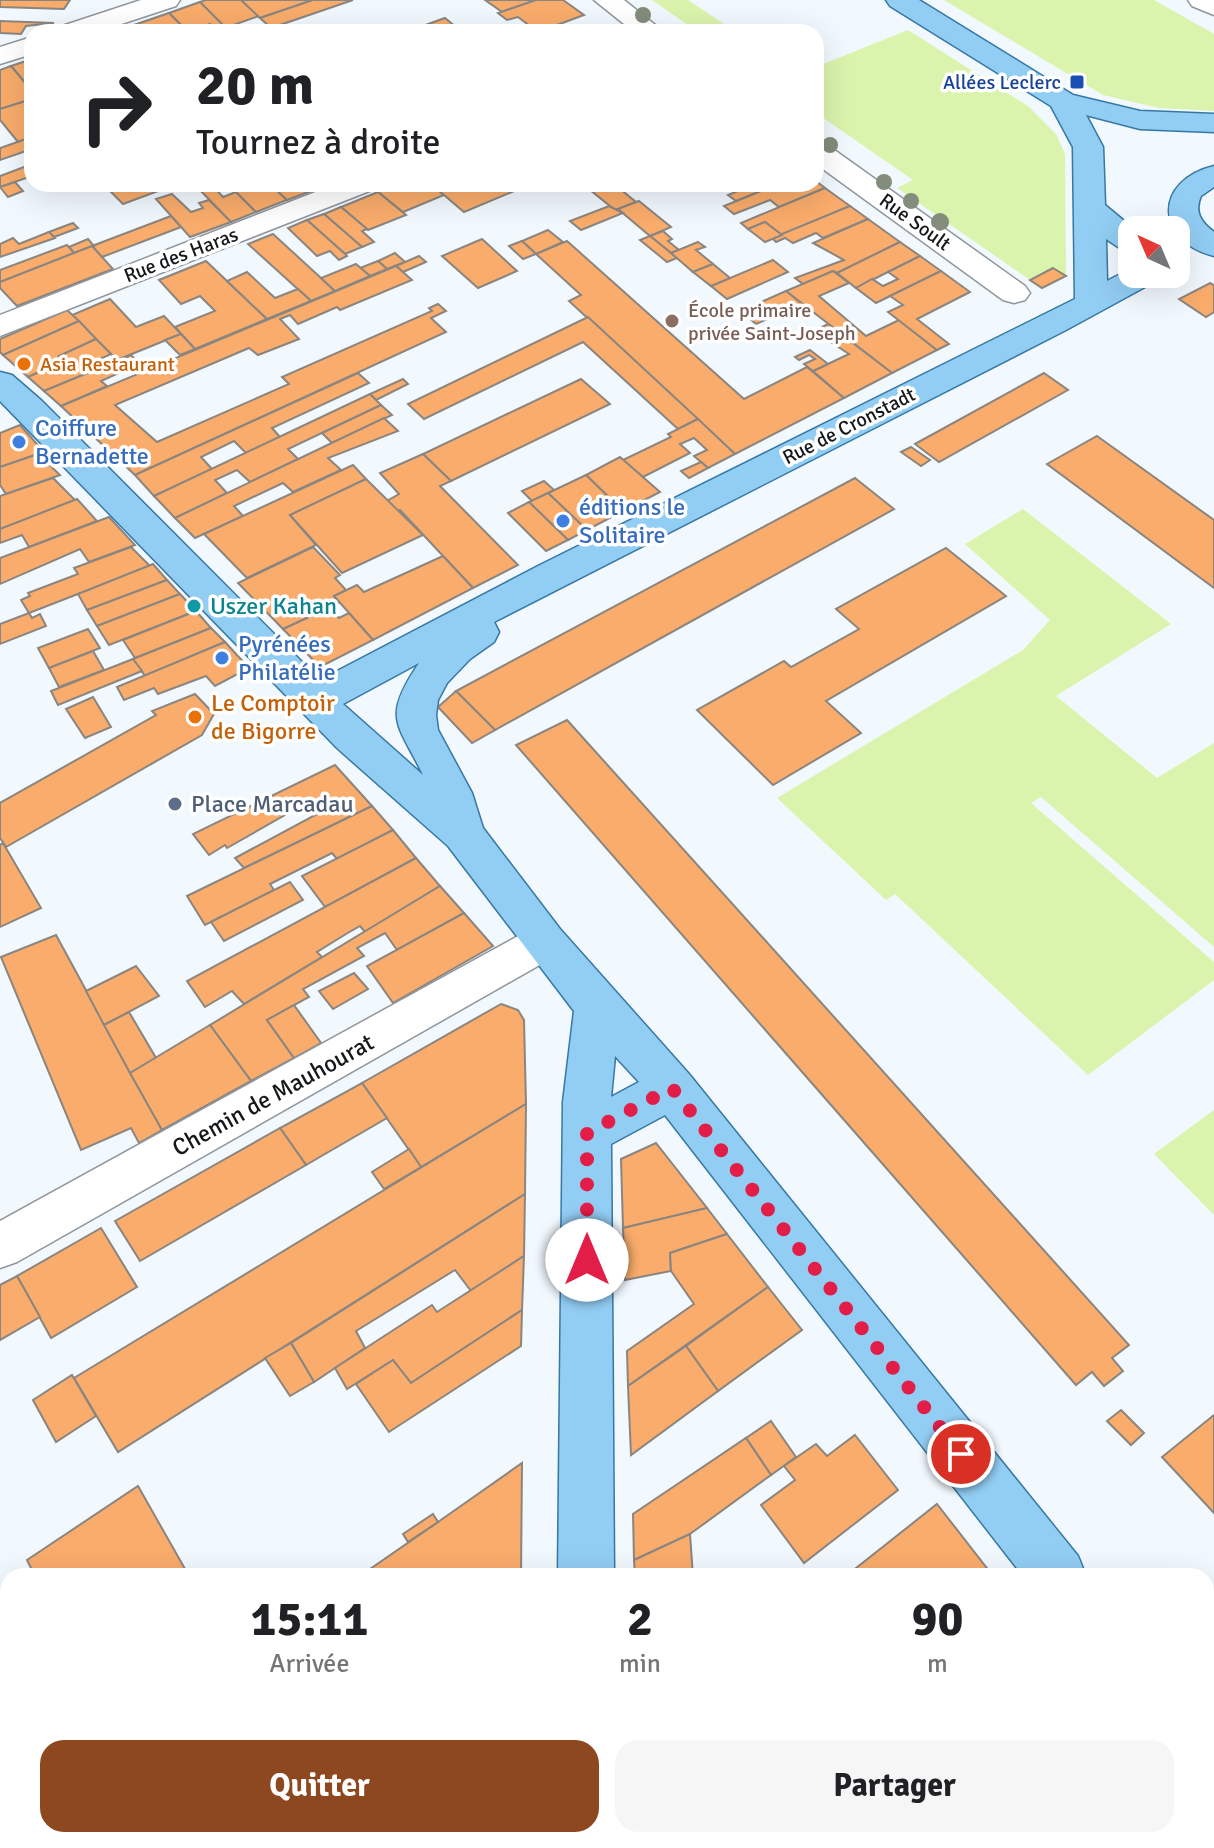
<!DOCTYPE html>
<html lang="fr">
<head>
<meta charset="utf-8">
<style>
	body { margin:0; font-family:Signika,sans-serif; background:#f6f6f6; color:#202124; height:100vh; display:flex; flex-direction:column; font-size:30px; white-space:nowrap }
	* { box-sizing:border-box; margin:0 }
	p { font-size:26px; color:#757577 }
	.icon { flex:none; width:44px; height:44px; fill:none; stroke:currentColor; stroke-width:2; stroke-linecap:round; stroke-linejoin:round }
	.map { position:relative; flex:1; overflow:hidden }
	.side { position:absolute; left:0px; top:1568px; width:1214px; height:280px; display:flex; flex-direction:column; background:#fff; border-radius:24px 24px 0 0; box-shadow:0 8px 32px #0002 }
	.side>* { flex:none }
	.guide { position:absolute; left:24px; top:24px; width:800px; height:168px; border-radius:24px; box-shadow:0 8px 32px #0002; background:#fff; color:#202124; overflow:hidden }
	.needle { width:52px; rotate:316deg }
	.tools { position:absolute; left:1118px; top:216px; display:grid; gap:16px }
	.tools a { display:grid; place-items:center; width:72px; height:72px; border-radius:16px; background:#fff; box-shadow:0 8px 32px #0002; font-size:40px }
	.pin { position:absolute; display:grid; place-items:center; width:68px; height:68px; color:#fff; margin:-34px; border:4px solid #fff; border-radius:50%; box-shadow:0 2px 8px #0007 }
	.me { position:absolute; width:88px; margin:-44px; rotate:0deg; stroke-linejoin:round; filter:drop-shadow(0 0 6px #0008) }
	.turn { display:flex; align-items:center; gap:28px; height:168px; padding:0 40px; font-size:36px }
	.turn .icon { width:104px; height:104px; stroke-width:2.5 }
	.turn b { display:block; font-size:56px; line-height:68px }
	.eta { display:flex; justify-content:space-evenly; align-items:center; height:136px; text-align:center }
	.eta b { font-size:48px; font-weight:700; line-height:56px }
	.cta { display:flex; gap:16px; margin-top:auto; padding:16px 40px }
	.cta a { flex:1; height:92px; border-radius:24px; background:#8d4820; color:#fff; font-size:32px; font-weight:700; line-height:92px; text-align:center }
	.cta a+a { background:#f6f6f6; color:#202124 }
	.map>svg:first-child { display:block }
	.green { fill:#daf4ad }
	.building { fill:#f9ac6b; stroke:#8b8580; stroke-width:2 }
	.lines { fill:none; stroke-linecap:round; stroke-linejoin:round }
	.minor-casing { stroke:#90969c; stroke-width:3 }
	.major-casing { stroke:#3778a2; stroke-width:3 }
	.minor { fill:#fff; fill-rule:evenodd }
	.major { fill:#92cdf3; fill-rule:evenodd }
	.tree { fill:#848d7b }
	.route { stroke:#e11d48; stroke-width:14; stroke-dasharray:0 25.2 }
	.transit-dot { fill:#1a4fb4; stroke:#fff; stroke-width:3 }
	.education-dot { fill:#8d6e63; stroke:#fff; stroke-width:3 }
	.food-dot { fill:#e8710a; stroke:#fff; stroke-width:3 }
	.shop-dot { fill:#3f7fe0; stroke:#fff; stroke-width:3 }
	.culture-dot { fill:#0f9aa8; stroke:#fff; stroke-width:3 }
	.service-dot { fill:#5c6f8a; stroke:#fff; stroke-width:3 }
	.labels { text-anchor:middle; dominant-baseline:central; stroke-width:7; stroke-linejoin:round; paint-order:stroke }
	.far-transit-label { font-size:20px; fill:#164399; stroke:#fff; text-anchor:end }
	.far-street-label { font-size:20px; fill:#15181a; stroke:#fff }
	.far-education-label { font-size:20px; fill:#785e54; stroke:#fff; text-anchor:start }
	.far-food-label { font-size:20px; fill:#c56008; stroke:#fff; text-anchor:start }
	.shop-label { font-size:24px; fill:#366cbe; stroke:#fff; text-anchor:start }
	.culture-label { font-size:24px; fill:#0d838f; stroke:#fff; text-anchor:start }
	.food-label { font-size:24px; fill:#c56008; stroke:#fff; text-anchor:start }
	.service-label { font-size:24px; fill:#4e5e75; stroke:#fff; text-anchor:start }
	.street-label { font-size:24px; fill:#15181a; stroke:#fff }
</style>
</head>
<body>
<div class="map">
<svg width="1214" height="1848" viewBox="0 0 1214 1848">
	<rect width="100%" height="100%" fill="#f1f8fe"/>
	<g class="green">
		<path d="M652 0H688L736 32H698Z"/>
		<path d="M944 0H1154L1214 34V111L1159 108 1103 95Z"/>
		<path d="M908 30 1028 106 1056 134 1065 154 1066 276 1053 268 1030 280 897 188 913 180 816 113V67Z"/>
		<path d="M1023 509 1171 624 1056 696 1157 778 1214 743V947L1041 797 1031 803 1214 962V980L1088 1075 895 894 886 900 777 798 1023 650 1050 620 965 544Z"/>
		<path d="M1214 1110V1215L1154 1154Z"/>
		<path d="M0 1689 8 1706V1840H26V1848H0Z"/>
	</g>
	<g class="building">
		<path d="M0 0H70L64 9 0 7Z"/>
		<path d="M206 0H241L259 16 225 28 200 2Z"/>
		<path d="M241 0H313L260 18Z"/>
		<path d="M313 0H353L271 28 260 18Z"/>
		<path d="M485 0H536L502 12Z"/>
		<path d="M536 0H563L584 15 538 32 518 17 507 20 498 13Z"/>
		<path d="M200 2 224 26 215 29 210 24 202 27 207 32H188L169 13Z"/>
		<path d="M169 13 188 32H137L131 26Z"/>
		<path d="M445 18 457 28 446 32H406Z"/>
		<path d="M0 21 54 23 26 26 21 34 0 33Z"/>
		<path d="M32 59V91L11 66Z"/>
		<path d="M11 66 32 91V99L0 109V70Z"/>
		<path d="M32 99V137L18 142 0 120V109Z"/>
		<path d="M32 137V158L26 151 0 160V148Z"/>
		<path d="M32 164V176L0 187V176Z"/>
		<path d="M816 181 825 188 779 207 770 200 734 214 724 206 778 184H816Z"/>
		<path d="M15 182 23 191 8 197 0 187Z"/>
		<path d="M133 184H177L123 204 111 192Z"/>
		<path d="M194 184H215L212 185 223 197 236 192 256 212 231 222Z"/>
		<path d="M250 184H270L287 200 256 212 234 190Z"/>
		<path d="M270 184H325L327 185 287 200Z"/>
		<path d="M398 184H431L444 195 403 212 378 192Z"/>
		<path d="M431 184H531L464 212Z"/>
		<path d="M587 184H614L636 202 615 210 584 185Z"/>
		<path d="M755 184H778L736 201 728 195Z"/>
		<path d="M825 188 850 206 782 235 765 222 748 229 741 223Z"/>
		<path d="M378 192 406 215 368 230 341 207Z"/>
		<path d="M172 194 191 212 203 208 199 203 209 200 231 222 190 237 156 199Z"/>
		<path d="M639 201 671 227 650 236 618 209Z"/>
		<path d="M609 206 623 213 581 230 570 221Z"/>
		<path d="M850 206 868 219 823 238 816 233 793 243 785 238 776 242 772 238Z"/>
		<path d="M341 207 367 229 362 231 374 242 362 247 324 214Z"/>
		<path d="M324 214 362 247 345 254 307 220Z"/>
		<path d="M171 216 181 227 102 257 92 246Z"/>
		<path d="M868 219 900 242 837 273 833 271 803 284 795 278 844 260 813 243Z"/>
		<path d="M307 220 345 254 347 256 339 260 330 251 317 256 288 228Z"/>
		<path d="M765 222 782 235 765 242 748 229Z"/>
		<path d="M73 223 78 228 54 237 49 232Z"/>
		<path d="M548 230 563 242 536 254 522 241Z"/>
		<path d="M663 231 672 239 668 241 679 250 671 253 650 236Z"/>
		<path d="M49 232 55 238 0 257V244L13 238 19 244Z"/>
		<path d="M273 234 321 278 335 291 311 301 248 244Z"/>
		<path d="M650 236 671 253 677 258 667 262 640 240Z"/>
		<path d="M88 239 94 246 74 253 69 247Z"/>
		<path d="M482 239 517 271 478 288 442 256Z"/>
		<path d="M522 241 536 254 523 259 509 246Z"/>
		<path d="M567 241 744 399 807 367 844 398 735 454 569 301 581 295 536 254Z"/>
		<path d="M698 242 705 247 696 250 713 264 693 272 671 253Z"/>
		<path d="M900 242 920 256 856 288 837 273Z"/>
		<path d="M67 245 74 253 0 282V270Z"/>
		<path d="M92 246 113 269 17 306 0 288V282Z"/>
		<path d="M395 253 405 262 387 269 378 261Z"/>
		<path d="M419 256 426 262 403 272 396 266Z"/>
		<path d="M920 256 941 271 876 303 856 288 872 279 883 286 898 279 888 272Z"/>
		<path d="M773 260 788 272 727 299 711 286Z"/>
		<path d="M206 261 267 319 195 349 175 327 215 311 200 296 181 304 159 280Z"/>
		<path d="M378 261 387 269 370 276 360 268Z"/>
		<path d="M356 264 370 276 335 291 321 278Z"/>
		<path d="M713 264 730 278 711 286 693 272Z"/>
		<path d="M396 266 412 280 340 310 337 307 298 324 290 315 280 319 299 339 258 355 249 348 115 405 157 442 289 384 282 377 432 311 429 308 438 304 446 311 431 318 446 332 135 475 61 406Z"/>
		<path d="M1053 268 1066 276 1042 288 1030 280Z"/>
		<path d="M833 271 849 283 819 296 866 336 899 320 937 350 892 373 786 291Z"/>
		<path d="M941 271 970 292 917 319 949 344 937 350 888 312 903 305 890 296Z"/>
		<path d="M247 272 275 298 298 289 311 301 267 319 227 281Z"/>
		<path d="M1210 283 1214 285V312L1206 317 1179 299Z"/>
		<path d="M786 291 802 304 756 324 741 311Z"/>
		<path d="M110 299 136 327 164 316 181 334 117 360 72 315Z"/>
		<path d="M67 310 79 321 3 355 0 352V339Z"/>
		<path d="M588 317 698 419 678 429 583 342 424 419 408 404Z"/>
		<path d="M79 321 96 339 59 356 64 361 28 377 3 355Z"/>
		<path d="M828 324 892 373 844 398 813 371 849 354 814 331Z"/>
		<path d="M181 334 195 349 180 355 165 340Z"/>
		<path d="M96 339 111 354 96 361 102 367 44 391 28 377 64 361 59 356Z"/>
		<path d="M810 350 823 360 828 364 813 371 804 364 815 359 809 355 799 360 795 357Z"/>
		<path d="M131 355 139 364 101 381 107 386 61 406 44 391Z"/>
		<path d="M358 373 369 383 272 428 280 437 246 453 234 441 201 457 212 469 154 496 135 475Z"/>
		<path d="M1044 373 1068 390 939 462 915 444Z"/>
		<path d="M403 379 408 384 376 400 370 394Z"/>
		<path d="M581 379 610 404 451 481 423 454Z"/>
		<path d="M370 394 381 405 288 449 298 459 250 482 237 470 215 480 227 493 175 518 154 496Z"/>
		<path d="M381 405 392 415 332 443 322 433Z"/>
		<path d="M384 418 398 431 328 458 341 470 293 492 283 483 234 506 243 516 195 538 175 518Z"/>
		<path d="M698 419 735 454 708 468 694 456 707 450 694 438 680 444 690 453 643 477 623 460 671 437 668 434Z"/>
		<path d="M20 425 44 452 0 467V433Z"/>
		<path d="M1097 436 1214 520V588L1047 464Z"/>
		<path d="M911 447 930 460 921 466 901 452Z"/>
		<path d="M38 454 60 475 6 494 0 485V467Z"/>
		<path d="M423 454 451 481 440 486 518 565 473 588 400 510 398 511 387 501 399 494 380 473Z"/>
		<path d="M620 457 660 492 623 511 586 475Z"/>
		<path d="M701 462 708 468 689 478 681 471Z"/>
		<path d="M353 465 366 479 290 515 316 545 247 578 204 534Z"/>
		<path d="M586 475 623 511 587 530 548 493Z"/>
		<path d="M53 478 75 500 0 529V496Z"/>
		<path d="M855 478 894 509 495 730 456 691Z"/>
		<path d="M366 479 423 535 342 573 290 515Z"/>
		<path d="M544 481 554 490 532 501 522 491Z"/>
		<path d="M548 493 587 530 568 540 529 502Z"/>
		<path d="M77 499 97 521 29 547 22 535 0 543V529Z"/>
		<path d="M529 502 568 540 546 551 508 513Z"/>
		<path d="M109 517 135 545 89 562 80 549 0 584V558Z"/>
		<path d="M131 547 150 566 29 613 21 600 30 596 28 593 78 574 74 568Z"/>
		<path d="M313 547 340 575 335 578 346 590 334 596 339 603 283 629 238 583Z"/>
		<path d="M946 548 1006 596 826 701 861 733 773 785 697 710 784 661 791 667 859 629 836 609Z"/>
		<path d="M443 556 473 588 373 640 334 596 357 585 364 592Z"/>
		<path d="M153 564 167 580 87 610 78 594Z"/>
		<path d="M167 580 180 594 97 626 87 610Z"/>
		<path d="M180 594 196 611 109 645 97 626Z"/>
		<path d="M329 608 339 618 349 613 373 640 320 667 283 629Z"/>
		<path d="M196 611 211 628 135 658 123 640Z"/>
		<path d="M29 613 32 618 40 614 46 626 0 644V624Z"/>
		<path d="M211 628 225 642 145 676 133 659Z"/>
		<path d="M88 629 100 648 49 668 38 648Z"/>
		<path d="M225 642 249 668 215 686 206 676 158 694 154 688 124 700 117 687Z"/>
		<path d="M93 651 104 670 59 687 49 668Z"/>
		<path d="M133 659 142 671 58 705 51 691Z"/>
		<path d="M456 691 495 730 472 743 438 707Z"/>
		<path d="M195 694 214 714 202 735 6 847 0 838V803L156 715 152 711Z"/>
		<path d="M93 697 111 727 85 738 66 709Z"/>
		<path d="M567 720 1129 1345 1112 1358 1123 1371 1104 1386 1092 1372 1076 1385 516 745Z"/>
		<path d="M335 765 372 806 244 868 235 858 319 813 308 802 227 848 225 845 209 855 193 834Z"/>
		<path d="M372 806 393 830 337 859 332 853 270 884 274 890 205 925 187 896Z"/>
		<path d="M393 830 416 858 325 907 302 876Z"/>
		<path d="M3 843 41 908 0 927V845Z"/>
		<path d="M416 858 440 886 365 932 360 926 346 934 317 952 322 957 244 1004 232 991 205 1007 187 981Z"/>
		<path d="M290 882 303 900 224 941 211 922Z"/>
		<path d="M440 886 464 913 397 950 385 933 357 948 364 956 303 989 309 997 267 1020 294 1058 251 1081 210 1025Z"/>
		<path d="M464 913 493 946 393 1003 367 966Z"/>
		<path d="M56 935 162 1130 139 1143 131 1128 81 1150 1 957Z"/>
		<path d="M136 966 159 996 104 1025 86 991Z"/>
		<path d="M354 973 368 989 333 1009 319 991Z"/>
		<path d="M501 1004 518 1010 524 1020 526 1104 421 1167 362 1083Z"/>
		<path d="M294 1005 321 1043 294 1058 267 1020Z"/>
		<path d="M129 1012 156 1058 130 1073 104 1025Z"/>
		<path d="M210 1025 251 1081 162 1130 130 1073Z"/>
		<path d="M362 1083 387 1118 306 1165 280 1128Z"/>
		<path d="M526 1104 525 1194 118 1452 74 1378Z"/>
		<path d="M280 1128 306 1165 140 1261 115 1221Z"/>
		<path d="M656 1143 707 1208 623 1228 621 1159Z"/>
		<path d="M409 1149 421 1167 384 1189 372 1172Z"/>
		<path d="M525 1194 524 1256 471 1291 455 1270 356 1331 365 1348 314 1382 291 1343Z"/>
		<path d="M707 1208 727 1234 670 1253 671 1271 625 1280 623 1228Z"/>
		<path d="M101 1228 137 1287 51 1338 17 1276Z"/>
		<path d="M727 1234 768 1287 628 1386 627 1351 694 1304 671 1271 670 1253Z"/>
		<path d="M524 1256 522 1310 411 1383 393 1360 347 1389 335 1368 432 1305 437 1312Z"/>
		<path d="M17 1276 40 1317 0 1340V1285Z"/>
		<path d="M768 1287 802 1330 718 1391 686 1346Z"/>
		<path d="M522 1310 521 1346 389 1432 356 1384 393 1360 411 1383Z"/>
		<path d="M291 1343 314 1382 290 1396 265 1358Z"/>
		<path d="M686 1346 718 1391 631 1455 628 1386Z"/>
		<path d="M72 1375 96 1416 56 1442 33 1400Z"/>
		<path d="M1121 1410 1144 1433 1131 1445 1107 1421Z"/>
		<path d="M1214 1415V1513L1162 1457Z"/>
		<path d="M771 1421 796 1457 771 1475 746 1438Z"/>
		<path d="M855 1435 898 1490 804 1563 761 1505 795 1480 784 1466 816 1444 827 1456Z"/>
		<path d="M746 1438 771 1475 690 1534 634 1560 633 1514Z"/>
		<path d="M522 1463 521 1576H360L438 1522Z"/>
		<path d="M138 1486 189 1576H35L27 1560Z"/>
		<path d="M937 1504 993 1576H846Z"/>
		<path d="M433 1514 438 1522 408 1542 403 1534Z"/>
		<path d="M690 1534 693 1576H635L634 1560Z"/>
		<path d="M175 1840H340L345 1848H180Z"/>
		<path d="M436 1840H521V1848H441Z"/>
		<path d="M644 1840H712L701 1848H644Z"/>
		<path d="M739 1840H756L761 1848H728Z"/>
		<path d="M818 1840H942L932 1848H823Z"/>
		<path d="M1065 1840H1139L1129 1848H1071Z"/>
		<path d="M1139 1840H1197L1204 1848H1129Z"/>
	</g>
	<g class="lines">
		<g class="minor-casing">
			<g id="minor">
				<path d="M141 0H180L176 6 97 32H58L62 26Z"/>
				<path d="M594 0H624L664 32H634Z"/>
				<path d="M1188 0H1214V15L1192 6Z"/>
				<path d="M32 37V54L0 64V47Z"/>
				<path d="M816 141 826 144 1025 286 1030 293 1025 300 1014 303 1003 300 816 164Z"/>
				<path d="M336 184H377L372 190 0 336V315Z"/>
				<path d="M544 925 559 930 565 942 559 954 17 1262 0 1268V1221L529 930Z"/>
			</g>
		</g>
		<g class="major-casing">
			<g id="major">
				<path d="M886 0H919L1073 95 1140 111 1214 114V132L1140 129 1086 115 1103 147 1105 205 1135 230H1132V252L1121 249 1106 239 1107 281 1132 268V274H1161L1156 281 1066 330 494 622 499 632 494 642 470 659 447 683 438 700 436 715 438 730 472 793 483 828 560 929 689 1074 1078 1556 1086 1576H1023L665 1115 611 1144 614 1576H558L563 1102 574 1011 448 846 337 748 0 401V372L12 375 42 401 320 680 538 566 1075 299 1073 147 1051 106 890 6ZM419 663C381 719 398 723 423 775L343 704ZM615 1056 639 1082 611 1097Z"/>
				<path d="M1214 166V187L1201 196C1194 212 1201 222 1214 232V256C1155 241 1153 181 1214 166Z"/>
				<path d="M1206 1734 1214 1737V1803L1206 1799Z"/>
				<rect x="556" y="1840" width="60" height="8"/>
			</g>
		</g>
		<use href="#minor" class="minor"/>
		<use href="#major" class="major"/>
	</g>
	<g class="tree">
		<circle cx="643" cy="15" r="8"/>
		<circle cx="830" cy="145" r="8"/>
		<circle cx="884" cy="182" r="8"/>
		<circle cx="911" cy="201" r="8"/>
		<circle cx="940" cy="222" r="9"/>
	</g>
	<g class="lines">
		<path class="route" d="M587 1260V1133L672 1088 961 1454"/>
	</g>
	<rect class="transit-dot" x="1069" y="74" width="16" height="16" rx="4"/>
	<circle class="education-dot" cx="672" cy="321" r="8"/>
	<g class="food-dot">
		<circle cx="24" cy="364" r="8"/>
		<circle cx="195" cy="717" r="8"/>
	</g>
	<g class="shop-dot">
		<circle cx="19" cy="442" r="8"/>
		<circle cx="563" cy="521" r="8"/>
		<circle cx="222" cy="658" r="8"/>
	</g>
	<circle class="culture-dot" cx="194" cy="606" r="8"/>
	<circle class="service-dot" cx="175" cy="804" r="8"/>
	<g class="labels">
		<g class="far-transit-label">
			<text x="1061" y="82">Allées Leclerc</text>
		</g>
		<g class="far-street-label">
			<text transform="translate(915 222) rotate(36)">Rue Soult</text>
			<text transform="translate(181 255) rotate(-21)">Rue des Haras</text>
			<text transform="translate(849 426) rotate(-27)">Rue de Cronstadt</text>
		</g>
		<g class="far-education-label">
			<text x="688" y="310">École primaire<tspan x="688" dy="23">privée Saint-Joseph</tspan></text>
		</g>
		<g class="far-food-label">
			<text x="40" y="364">Asia Restaurant</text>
		</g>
		<g class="shop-label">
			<text x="35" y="428">Coiffure<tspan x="35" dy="28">Bernadette</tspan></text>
			<text x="579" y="507">éditions le<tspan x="579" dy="28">Solitaire</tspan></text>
			<text x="238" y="644">Pyrénées<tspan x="238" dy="28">Philatélie</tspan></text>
		</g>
		<g class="culture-label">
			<text x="210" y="606">Uszer Kahan</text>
		</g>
		<g class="food-label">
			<text x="211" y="703">Le Comptoir<tspan x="211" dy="28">de Bigorre</tspan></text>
		</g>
		<g class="service-label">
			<text x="191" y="804">Place Marcadau</text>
		</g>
		<g class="street-label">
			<text transform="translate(273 1095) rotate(-29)">Chemin de Mauhourat</text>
		</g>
	</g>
</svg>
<div class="tools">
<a><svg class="needle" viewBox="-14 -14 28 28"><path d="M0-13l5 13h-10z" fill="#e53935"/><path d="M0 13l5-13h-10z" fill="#757577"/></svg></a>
</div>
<div class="pin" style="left:961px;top:1454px;background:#d93025"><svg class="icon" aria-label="arrive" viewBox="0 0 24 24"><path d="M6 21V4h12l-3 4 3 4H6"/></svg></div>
<svg class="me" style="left:587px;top:1260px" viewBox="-20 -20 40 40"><circle r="19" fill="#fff"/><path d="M0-13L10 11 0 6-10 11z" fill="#e11d48"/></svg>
<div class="guide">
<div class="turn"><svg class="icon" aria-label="right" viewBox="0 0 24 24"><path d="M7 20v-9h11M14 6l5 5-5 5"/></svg><div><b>20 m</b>Tournez à droite</div></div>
</div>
<section class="side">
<div class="eta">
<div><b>15:11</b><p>Arrivée</p></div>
<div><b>2</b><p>min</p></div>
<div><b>90</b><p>m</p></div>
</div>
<div class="cta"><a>Quitter</a><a>Partager</a></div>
</section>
</div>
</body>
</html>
